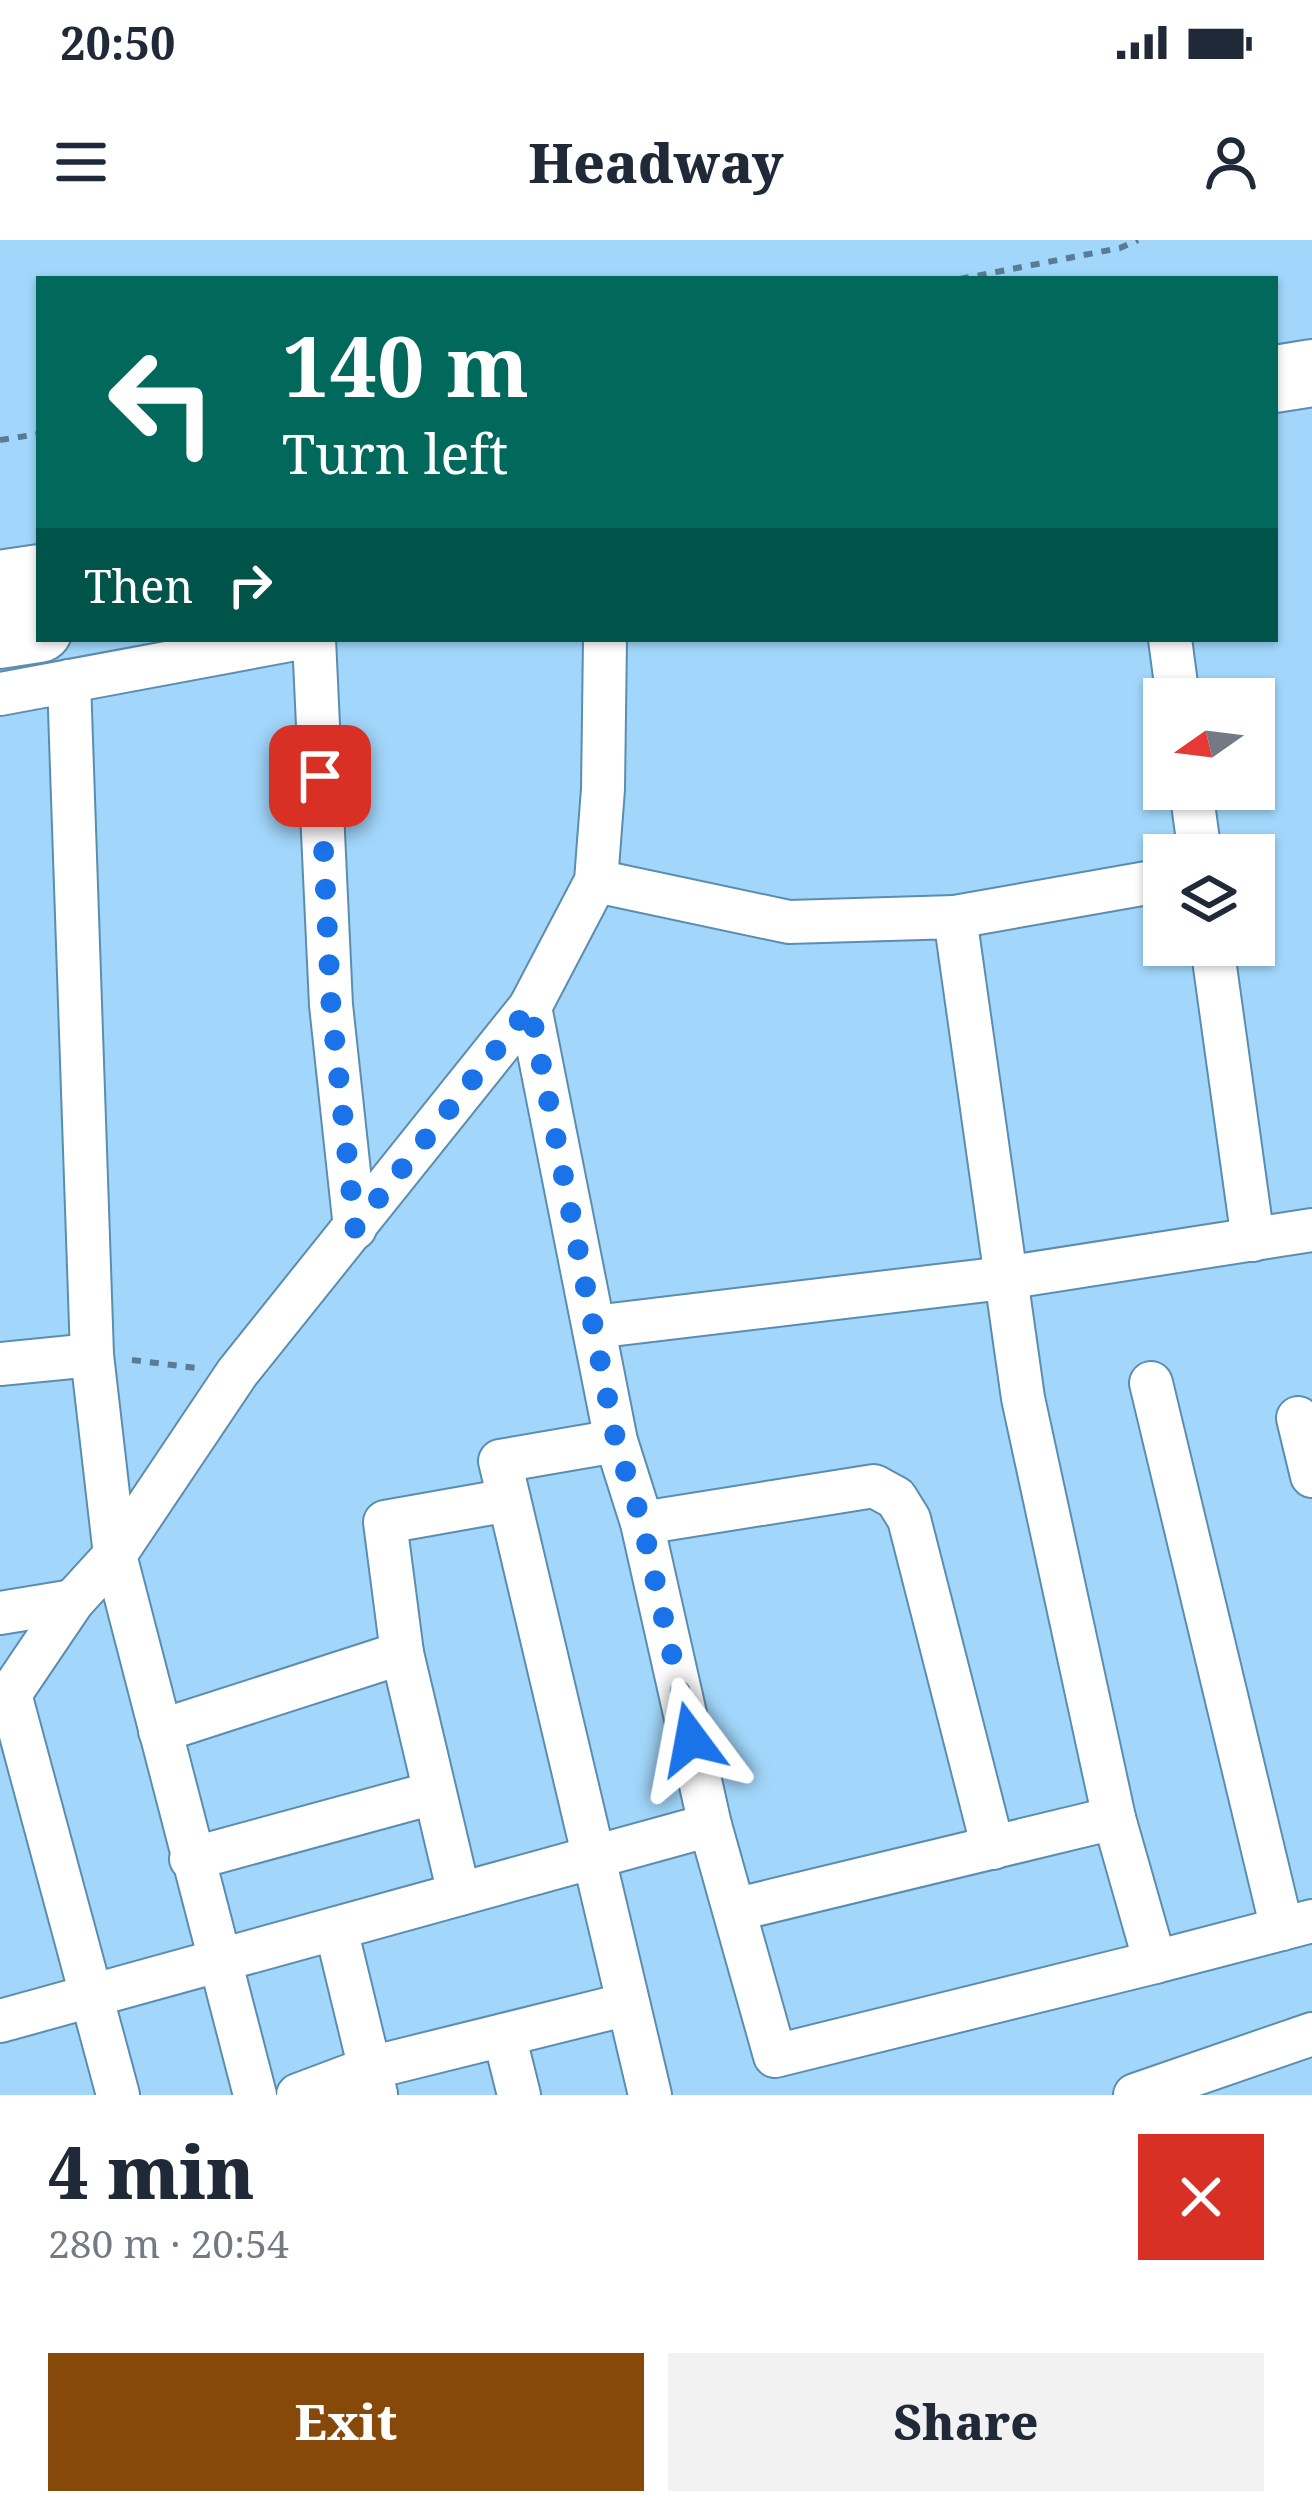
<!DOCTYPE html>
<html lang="en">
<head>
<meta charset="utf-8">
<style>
	body { margin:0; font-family:"Noto Serif",serif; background:#f2f2f3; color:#1f2937; height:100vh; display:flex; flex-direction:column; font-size:45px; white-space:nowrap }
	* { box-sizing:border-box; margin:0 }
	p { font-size:39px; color:#747a83 }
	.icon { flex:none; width:66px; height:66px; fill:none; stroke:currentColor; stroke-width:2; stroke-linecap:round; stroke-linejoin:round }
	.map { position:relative; height:1855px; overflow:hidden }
	.side { display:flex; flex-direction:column; background:#fff; flex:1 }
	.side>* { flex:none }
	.top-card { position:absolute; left:36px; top:36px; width:1242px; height:366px; border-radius:0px; box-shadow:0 3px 9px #0004; background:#00695c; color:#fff; overflow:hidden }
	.needle { width:78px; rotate:256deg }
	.fabs { position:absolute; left:1143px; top:438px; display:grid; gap:24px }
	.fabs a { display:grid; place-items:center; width:132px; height:132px; border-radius:0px; background:#fff; box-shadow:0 3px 9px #0004; font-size:60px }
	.pin { position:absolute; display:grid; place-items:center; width:102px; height:102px; color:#fff; margin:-51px; border-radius:24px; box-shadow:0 6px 18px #0006 }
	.me { position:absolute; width:132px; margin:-66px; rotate:347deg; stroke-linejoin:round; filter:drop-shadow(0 0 9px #0008) }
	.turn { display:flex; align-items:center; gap:42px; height:252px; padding:0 48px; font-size:54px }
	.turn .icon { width:156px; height:156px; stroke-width:2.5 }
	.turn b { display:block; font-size:84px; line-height:102px }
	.then { display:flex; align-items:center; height:114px; padding:0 48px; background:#0003; gap:24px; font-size:45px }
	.round { display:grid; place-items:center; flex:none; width:126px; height:126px; border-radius:0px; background:#f2f2f3 }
	.headline { display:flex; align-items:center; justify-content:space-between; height:204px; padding:0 48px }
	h1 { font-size:72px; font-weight:800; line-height:90px }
	.action { display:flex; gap:24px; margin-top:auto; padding:24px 48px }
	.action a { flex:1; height:138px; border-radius:0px; background:#864909; color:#fff; font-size:48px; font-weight:800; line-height:138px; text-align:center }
	.action a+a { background:#f2f2f3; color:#1f2937 }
	.status { display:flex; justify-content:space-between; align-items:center; height:84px; padding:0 60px; background:#fff; direction:ltr }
	.status svg { height:33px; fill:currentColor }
	header { display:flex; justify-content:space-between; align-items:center; height:156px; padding:0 48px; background:#fff; font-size:54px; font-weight:800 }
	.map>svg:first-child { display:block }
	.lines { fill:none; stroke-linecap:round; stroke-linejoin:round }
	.minor-casing { stroke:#5b8daf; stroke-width:46 }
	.primary-casing { stroke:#5b8daf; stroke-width:70 }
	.path { stroke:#597c94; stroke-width:6; stroke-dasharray:9 9; stroke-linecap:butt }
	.minor { stroke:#fff; stroke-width:42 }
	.primary { stroke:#fff; stroke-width:66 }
	.route { stroke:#1a73e8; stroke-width:21; stroke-dasharray:0 37.8 }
</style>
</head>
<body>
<div class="status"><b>20:50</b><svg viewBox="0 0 49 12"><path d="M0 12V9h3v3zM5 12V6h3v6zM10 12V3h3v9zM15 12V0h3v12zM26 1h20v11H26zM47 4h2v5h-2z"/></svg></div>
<header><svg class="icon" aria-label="menu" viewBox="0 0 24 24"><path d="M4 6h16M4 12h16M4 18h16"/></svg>Headway<svg class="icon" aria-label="person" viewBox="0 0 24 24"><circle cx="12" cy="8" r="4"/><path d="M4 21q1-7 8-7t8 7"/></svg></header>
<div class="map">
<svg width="1312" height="1855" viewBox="0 0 1312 1855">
	<rect width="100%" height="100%" fill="#a2d7fb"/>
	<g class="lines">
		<g class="minor-casing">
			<g id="minor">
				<path d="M314 399 331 765 355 988"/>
				<path d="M1170 399 1178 459"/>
				<path d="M69 441 92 1115 115 1315 255 1855"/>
				<path d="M0 454 295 399"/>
				<path d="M1191 549 1200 615"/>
				<path d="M596 641 789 682 955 677 1023 1158 1114 1578"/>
				<path d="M955 677 1164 640"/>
				<path d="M1212 705 1253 1000"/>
				<path d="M594 1087 1004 1038 1312 990"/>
				<path d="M0 1124 92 1115"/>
				<path d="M1151 1143 1282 1689"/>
				<path d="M1298 1178 1312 1236"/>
				<path d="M616 1201 500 1221 650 1855"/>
				<path d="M642 1283 874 1246 896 1258 909 1279 993 1608"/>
				<path d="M0 1373 73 1361"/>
				<path d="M402 1413 385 1282 509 1260"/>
				<path d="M10 1454 118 1855"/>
				<path d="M0 1469 73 1361 115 1315 237 1133 530 767 596 641 603 549 605 399"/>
				<path d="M160 1491 402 1413 459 1654"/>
				<path d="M710 1585 775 1816 1155 1722 1114 1578 734 1670"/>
				<path d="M191 1619 433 1553"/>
				<path d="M336 1689 376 1854"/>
				<path d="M1155 1722 1312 1681"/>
				<path d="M0 1781 710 1585 642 1283 616 1201 530 767"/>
				<path d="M504 1795 519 1855"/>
				<path d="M298 1855 370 1828 628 1764"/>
				<path d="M1135 1855 1312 1794"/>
			</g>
		</g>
		<g class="primary-casing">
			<g id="primary">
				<path d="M1275 139 1312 133"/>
				<path d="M0 344 39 338"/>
				<path d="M0 395 39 389"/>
			</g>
		</g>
		<g class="path">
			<path d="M960 39 1120 8 1138 0"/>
			<path d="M0 200 39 194"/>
			<path d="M132 1120 196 1128"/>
		</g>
		<use href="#minor" class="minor"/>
		<use href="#primary" class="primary"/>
	</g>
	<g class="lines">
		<path class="route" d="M320 536 331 765 355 988 530 767 616 1201 642 1283 691 1499"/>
	</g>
</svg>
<div class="fabs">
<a><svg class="needle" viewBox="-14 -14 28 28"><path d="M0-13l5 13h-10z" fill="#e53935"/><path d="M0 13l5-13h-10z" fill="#747a83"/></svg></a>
<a><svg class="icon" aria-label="layers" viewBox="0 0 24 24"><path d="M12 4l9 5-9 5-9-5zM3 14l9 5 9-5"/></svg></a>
</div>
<div class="pin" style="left:320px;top:536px;background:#d93025"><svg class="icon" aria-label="arrive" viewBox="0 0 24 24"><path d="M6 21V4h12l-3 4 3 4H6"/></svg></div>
<svg class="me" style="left:691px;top:1499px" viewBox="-20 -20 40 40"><path d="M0-17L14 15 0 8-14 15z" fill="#1a73e8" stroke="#fff" stroke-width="4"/></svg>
<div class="top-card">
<div class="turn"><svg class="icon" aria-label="left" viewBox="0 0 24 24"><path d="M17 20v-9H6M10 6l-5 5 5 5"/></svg><div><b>140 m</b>Turn left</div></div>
<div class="then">Then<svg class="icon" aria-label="right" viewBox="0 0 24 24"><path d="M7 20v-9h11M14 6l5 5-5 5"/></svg></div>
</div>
</div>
<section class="side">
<div class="headline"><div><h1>4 min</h1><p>280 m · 20:54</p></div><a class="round" style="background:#d93025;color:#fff"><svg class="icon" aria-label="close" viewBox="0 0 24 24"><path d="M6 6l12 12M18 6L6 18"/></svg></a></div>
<div class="action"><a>Exit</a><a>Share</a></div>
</section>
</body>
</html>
